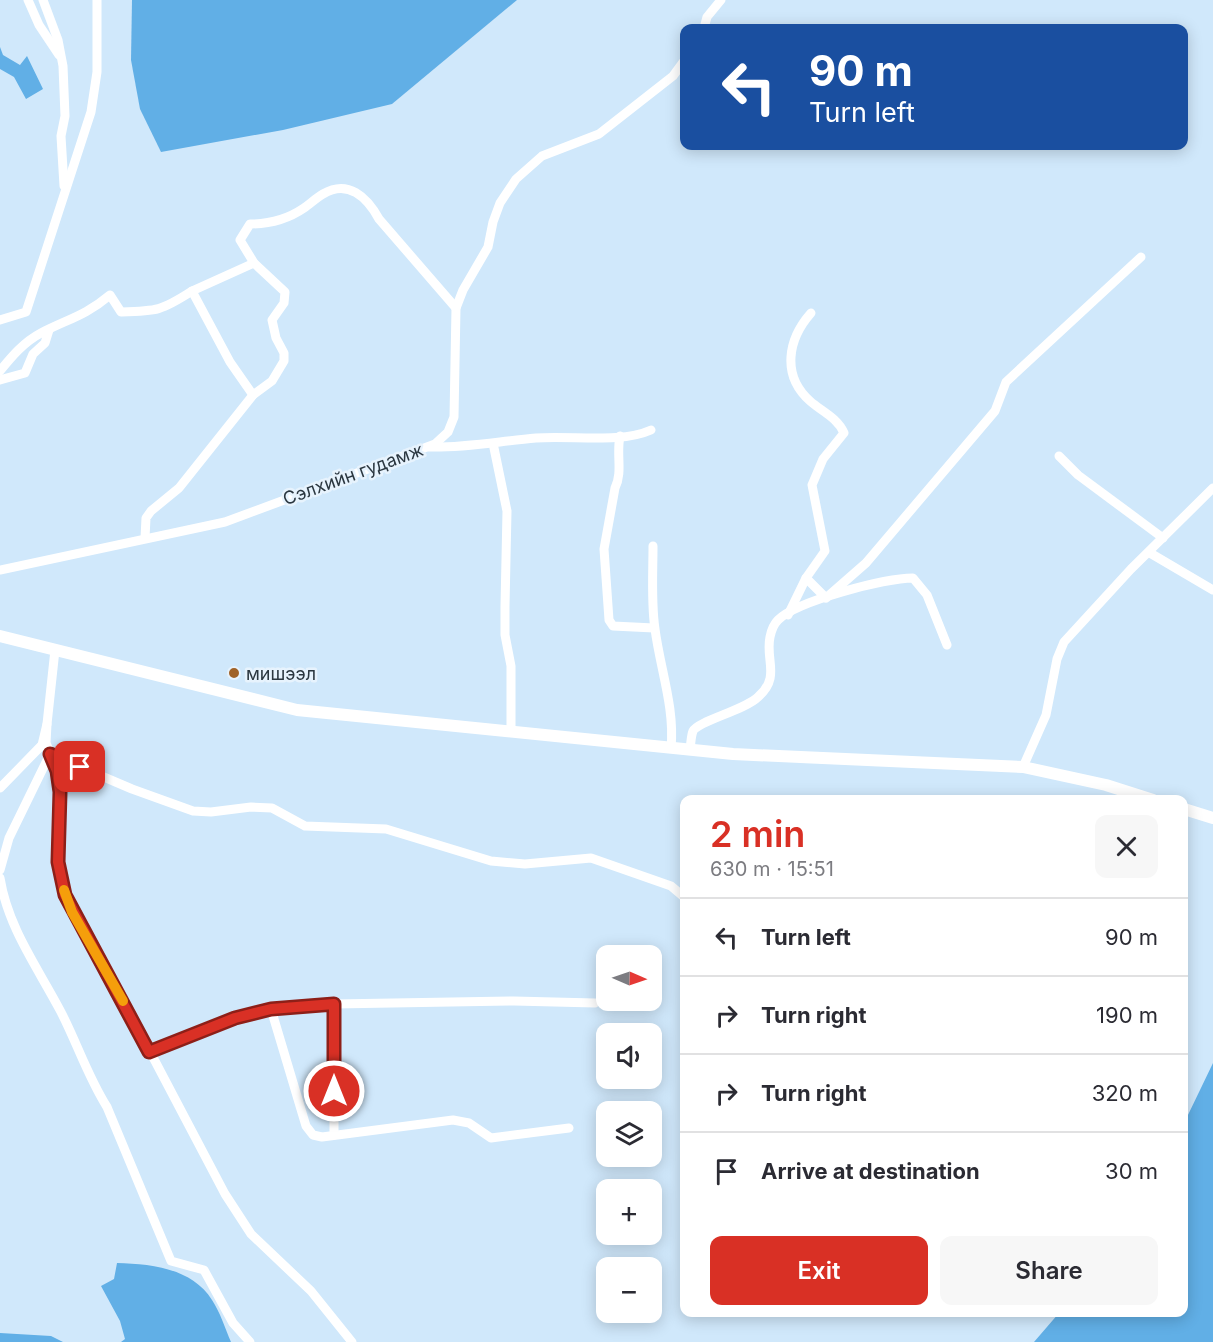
<!DOCTYPE html>
<html lang="en">
<head>
<meta charset="utf-8">
<style>
	body { margin:0; font-family:Inter,sans-serif; background:#f7f7f7; color:#2b2b33; height:100vh; display:flex; flex-direction:column; font-size:22px; white-space:nowrap }
	* { box-sizing:border-box; margin:0 }
	p { font-size:20px; color:#7c7c81 }
	.icon { flex:none; width:33px; height:33px; fill:none; stroke:currentColor; stroke-width:2; stroke-linecap:round; stroke-linejoin:round }
	.map { position:relative; flex:1; overflow:hidden }
	.panel { position:absolute; left:680px; top:795px; width:508px; height:522px; display:flex; flex-direction:column; background:#fff; border-radius:12px; box-shadow:0 3px 15px #0003 }
	.panel>* { flex:none }
	.top-card { position:absolute; left:680px; top:24px; width:508px; height:126px; border-radius:12px; box-shadow:0 3px 15px #0003; background:#1a4fa0; color:#fff; overflow:hidden }
	.needle { width:39px; rotate:92deg }
	.fabs { position:absolute; left:596px; top:945px; display:grid; gap:12px }
	.fabs a { display:grid; place-items:center; width:66px; height:66px; border-radius:12px; background:#fff; box-shadow:0 3px 15px #0003; font-size:30px }
	.pin { position:absolute; display:grid; place-items:center; width:51px; height:51px; color:#fff; margin:-26px; border-radius:12px; box-shadow:0 3px 9px #0006 }
	.me { position:absolute; width:66px; margin:-33px; rotate:0deg; stroke-linejoin:round; filter:drop-shadow(0 0 4px #0008) }
	.turn { display:flex; align-items:center; gap:21px; height:126px; padding:0 30px; font-size:27px }
	.turn .icon { width:78px; height:78px; stroke-width:2.5 }
	.turn b { display:block; font-size:42px; line-height:51px }
	.round { display:grid; place-items:center; flex:none; width:63px; height:63px; border-radius:12px; background:#f7f7f7 }
	.summary { display:flex; align-items:center; justify-content:space-between; height:102px; padding:0 30px }
	h1 { font-size:36px; font-weight:600; line-height:45px; color:#d93025 }
	.action { display:flex; gap:12px; margin-top:auto; padding:12px 30px }
	.action a { flex:1; height:69px; border-radius:12px; background:#d93025; color:#fff; font-size:24px; font-weight:600; line-height:69px; text-align:center }
	.action a+a { background:#f7f7f7; color:#2b2b33 }
	ul { padding:0; list-style:none }
	li { display:flex; align-items:center; gap:18px; height:78px; padding:0 30px; border-top:2px solid #e1e1e2 }
	li div { flex:1 }
	li b { display:block; font-size:22px }
	li em { font-style:normal }
	.map>svg:first-child { display:block }
	.forest { fill:#61afe6 }
	.lines { fill:none; stroke-linecap:round; stroke-linejoin:round }
	.minor { stroke:#fff; stroke-width:9 }
	.major { stroke:#fff; stroke-width:12 }
	.route-casing { stroke:#8d1f18; stroke-width:15 }
	.route { stroke:#d93025; stroke-width:10 }
	.slow { stroke:#f59e0b; stroke-width:10 }
	.poi-dot { fill:#a06227; stroke:#e7f3fd; stroke-width:2 }
	.labels { text-anchor:middle; dominant-baseline:central; stroke-width:5; stroke-linejoin:round; paint-order:stroke }
	.street-label { font-size:18px; fill:#2b3740; stroke:#e7f3fd }
	.poi-label { font-size:18px; fill:#2b3740; stroke:#e7f3fd; text-anchor:start }
</style>
</head>
<body>
<div class="map">
<svg width="1213" height="1342" viewBox="0 0 1213 1342">
	<rect width="100%" height="100%" fill="#d0e8fb"/>
	<g class="forest">
		<path d="M132 0H517L392 104 283 130 161 152 140 109 131 60Z"/>
		<path d="M0 47 3 55 20 65 27 56 43 89 26 99 14 77 0 69Z"/>
		<path d="M1213 1063V1342H1034L1059 1313 1184 1312V1118L1187 1117Z"/>
		<path d="M117 1263C151 1264 192 1268 212 1300 220 1312 225 1328 231 1342H121L125 1339 120 1321 101 1286 114 1279Z"/>
		<path d="M0 1333 51 1336 63 1342H0Z"/>
	</g>
	<g class="lines">
		<g class="minor">
			<path d="M28 0 39 25 59 55"/>
			<path d="M43 0 58 40 63 66 65 116 61 136 64 186"/>
			<path d="M704 28 707 17 721 0"/>
			<path d="M0 320 26 312 91 112 97 72V0"/>
			<path d="M0 371C12 356 24 342 41 333 68 319 85 316 110 295L121 312C157 311 161 311 192 291"/>
			<path d="M0 380 25 373 33 354 45 343 49 330"/>
			<path d="M253 395 230 362 192 291 254 263"/>
			<path d="M620 436C616 455 623 472 615 488L604 549 609 620 613 626 654 628"/>
			<path d="M429 447C465 448 500 441 536 438 571 435 620 444 651 430"/>
			<path d="M494 448 507 511 505 606V635L511 666V730"/>
			<path d="M1059 456 1078 475 1163 538"/>
			<path d="M145 538 146 518 151 511 179 488 253 395 272 381 284 361V353L276 338 272 320 284 303 285 292 254 263 240 240 250 224C269 224 288 219 304 208 310 204 316 198 323 194 348 179 367 197 379 219L456 308"/>
			<path d="M653 546C653 573 651 603 655 629 660 668 675 708 671 748"/>
			<path d="M1150 553 1213 590"/>
			<path d="M0 570 225 522 435 444 448 432 454 417 456 308 463 290 488 247 493 222 500 203 516 179 542 156 599 134 673 76 684 61"/>
			<path d="M806 578 826 598 866 563 995 411 1006 382 1141 257"/>
			<path d="M788 615 806 578 825 551 812 485 823 459 844 433C838 418 821 411 810 401 781 375 788 339 811 313"/>
			<path d="M47 724 46 743 58 771 60 792 58 862 72 912 125 1004 225 1194 251 1234 311 1291 352 1342"/>
			<path d="M690 749C691 743 691 736 693 731 698 721 745 710 758 697 781 677 765 660 770 637 771 632 774 624 778 620 797 601 885 578 913 578L927 595 947 645"/>
			<path d="M1023 767 1046 715 1057 659 1064 642 1131 569 1213 488"/>
			<path d="M0 788 42 745 47 724 55 650"/>
			<path d="M0 870 9 838 50 754 132 789 193 811 211 812 251 807 272 808 305 826 386 829 491 861 525 864 591 858 671 886 684 897"/>
			<path d="M0 878C8 928 38 968 61 1012 77 1043 88 1077 107 1107L171 1261 204 1270 233 1323 250 1342"/>
			<path d="M271 1009 306 1126 313 1135 322 1137 453 1120 469 1123 491 1138 569 1128"/>
			<path d="M149 1052 235 1018 271 1009 334 1004 514 1001 595 1003"/>
			<path d="M334 1135V1004"/>
		</g>
		<g class="major">
			<path d="M0 636 297 710 733 754 1023 767 1106 785 1153 800"/>
			<path d="M1184 809 1213 818"/>
		</g>
	</g>
	<g class="lines">
		<g class="route-casing">
			<path id="route" d="M80 767 50 754 57 771 60 792 58 862 65 895 149 1052 235 1018 271 1009 334 1004V1091"/>
		</g>
		<use href="#route" class="route"/>
		<path class="slow" d="M64 890 72 912 123 1001"/>
	</g>
	<circle class="poi-dot" cx="234" cy="673" r="6"/>
	<g class="labels">
		<g class="street-label">
			<text transform="translate(353 474) rotate(-20)">Сэлхийн гудамж</text>
		</g>
		<g class="poi-label">
			<text x="246" y="673">мишээл</text>
		</g>
	</g>
</svg>
<div class="fabs">
<a><svg class="needle" viewBox="-14 -14 28 28"><path d="M0-13l5 13h-10z" fill="#e53935"/><path d="M0 13l5-13h-10z" fill="#7c7c81"/></svg></a>
<a><svg class="icon" aria-label="sound" viewBox="0 0 24 24"><path d="M4 9h4l5-4v14l-5-4H4zM17 9q2 3 0 6"/></svg></a>
<a><svg class="icon" aria-label="layers" viewBox="0 0 24 24"><path d="M12 4l9 5-9 5-9-5zM3 14l9 5 9-5"/></svg></a>
<a>+</a>
<a>−</a>
</div>
<div class="pin" style="left:80px;top:767px;background:#d93025"><svg class="icon" aria-label="arrive" viewBox="0 0 24 24"><path d="M6 21V4h12l-3 4 3 4H6"/></svg></div>
<svg class="me" style="left:334px;top:1091px" viewBox="-20 -20 40 40"><circle r="17" fill="#d93025" stroke="#fff" stroke-width="3"/><path d="M0-11L8 9 0 5-8 9z" fill="#fff"/></svg>
<div class="top-card">
<div class="turn"><svg class="icon" aria-label="left" viewBox="0 0 24 24"><path d="M17 20v-9H6M10 6l-5 5 5 5"/></svg><div><b>90 m</b>Turn left</div></div>
</div>
<section class="panel">
<div class="summary"><div><h1>2 min</h1><p>630 m · 15:51</p></div><a class="round"><svg class="icon" aria-label="close" viewBox="0 0 24 24"><path d="M6 6l12 12M18 6L6 18"/></svg></a></div>
<ul>
<li><svg class="icon" aria-label="left" viewBox="0 0 24 24"><path d="M17 20v-9H6M10 6l-5 5 5 5"/></svg><div><b>Turn left</b></div><em>90 m</em></li>
<li><svg class="icon" aria-label="right" viewBox="0 0 24 24"><path d="M7 20v-9h11M14 6l5 5-5 5"/></svg><div><b>Turn right</b></div><em>190 m</em></li>
<li><svg class="icon" aria-label="right" viewBox="0 0 24 24"><path d="M7 20v-9h11M14 6l5 5-5 5"/></svg><div><b>Turn right</b></div><em>320 m</em></li>
<li><svg class="icon" aria-label="arrive" viewBox="0 0 24 24"><path d="M6 21V4h12l-3 4 3 4H6"/></svg><div><b>Arrive at destination</b></div><em>30 m</em></li>
</ul>
<div class="action"><a>Exit</a><a>Share</a></div>
</section>
</div>
</body>
</html>
